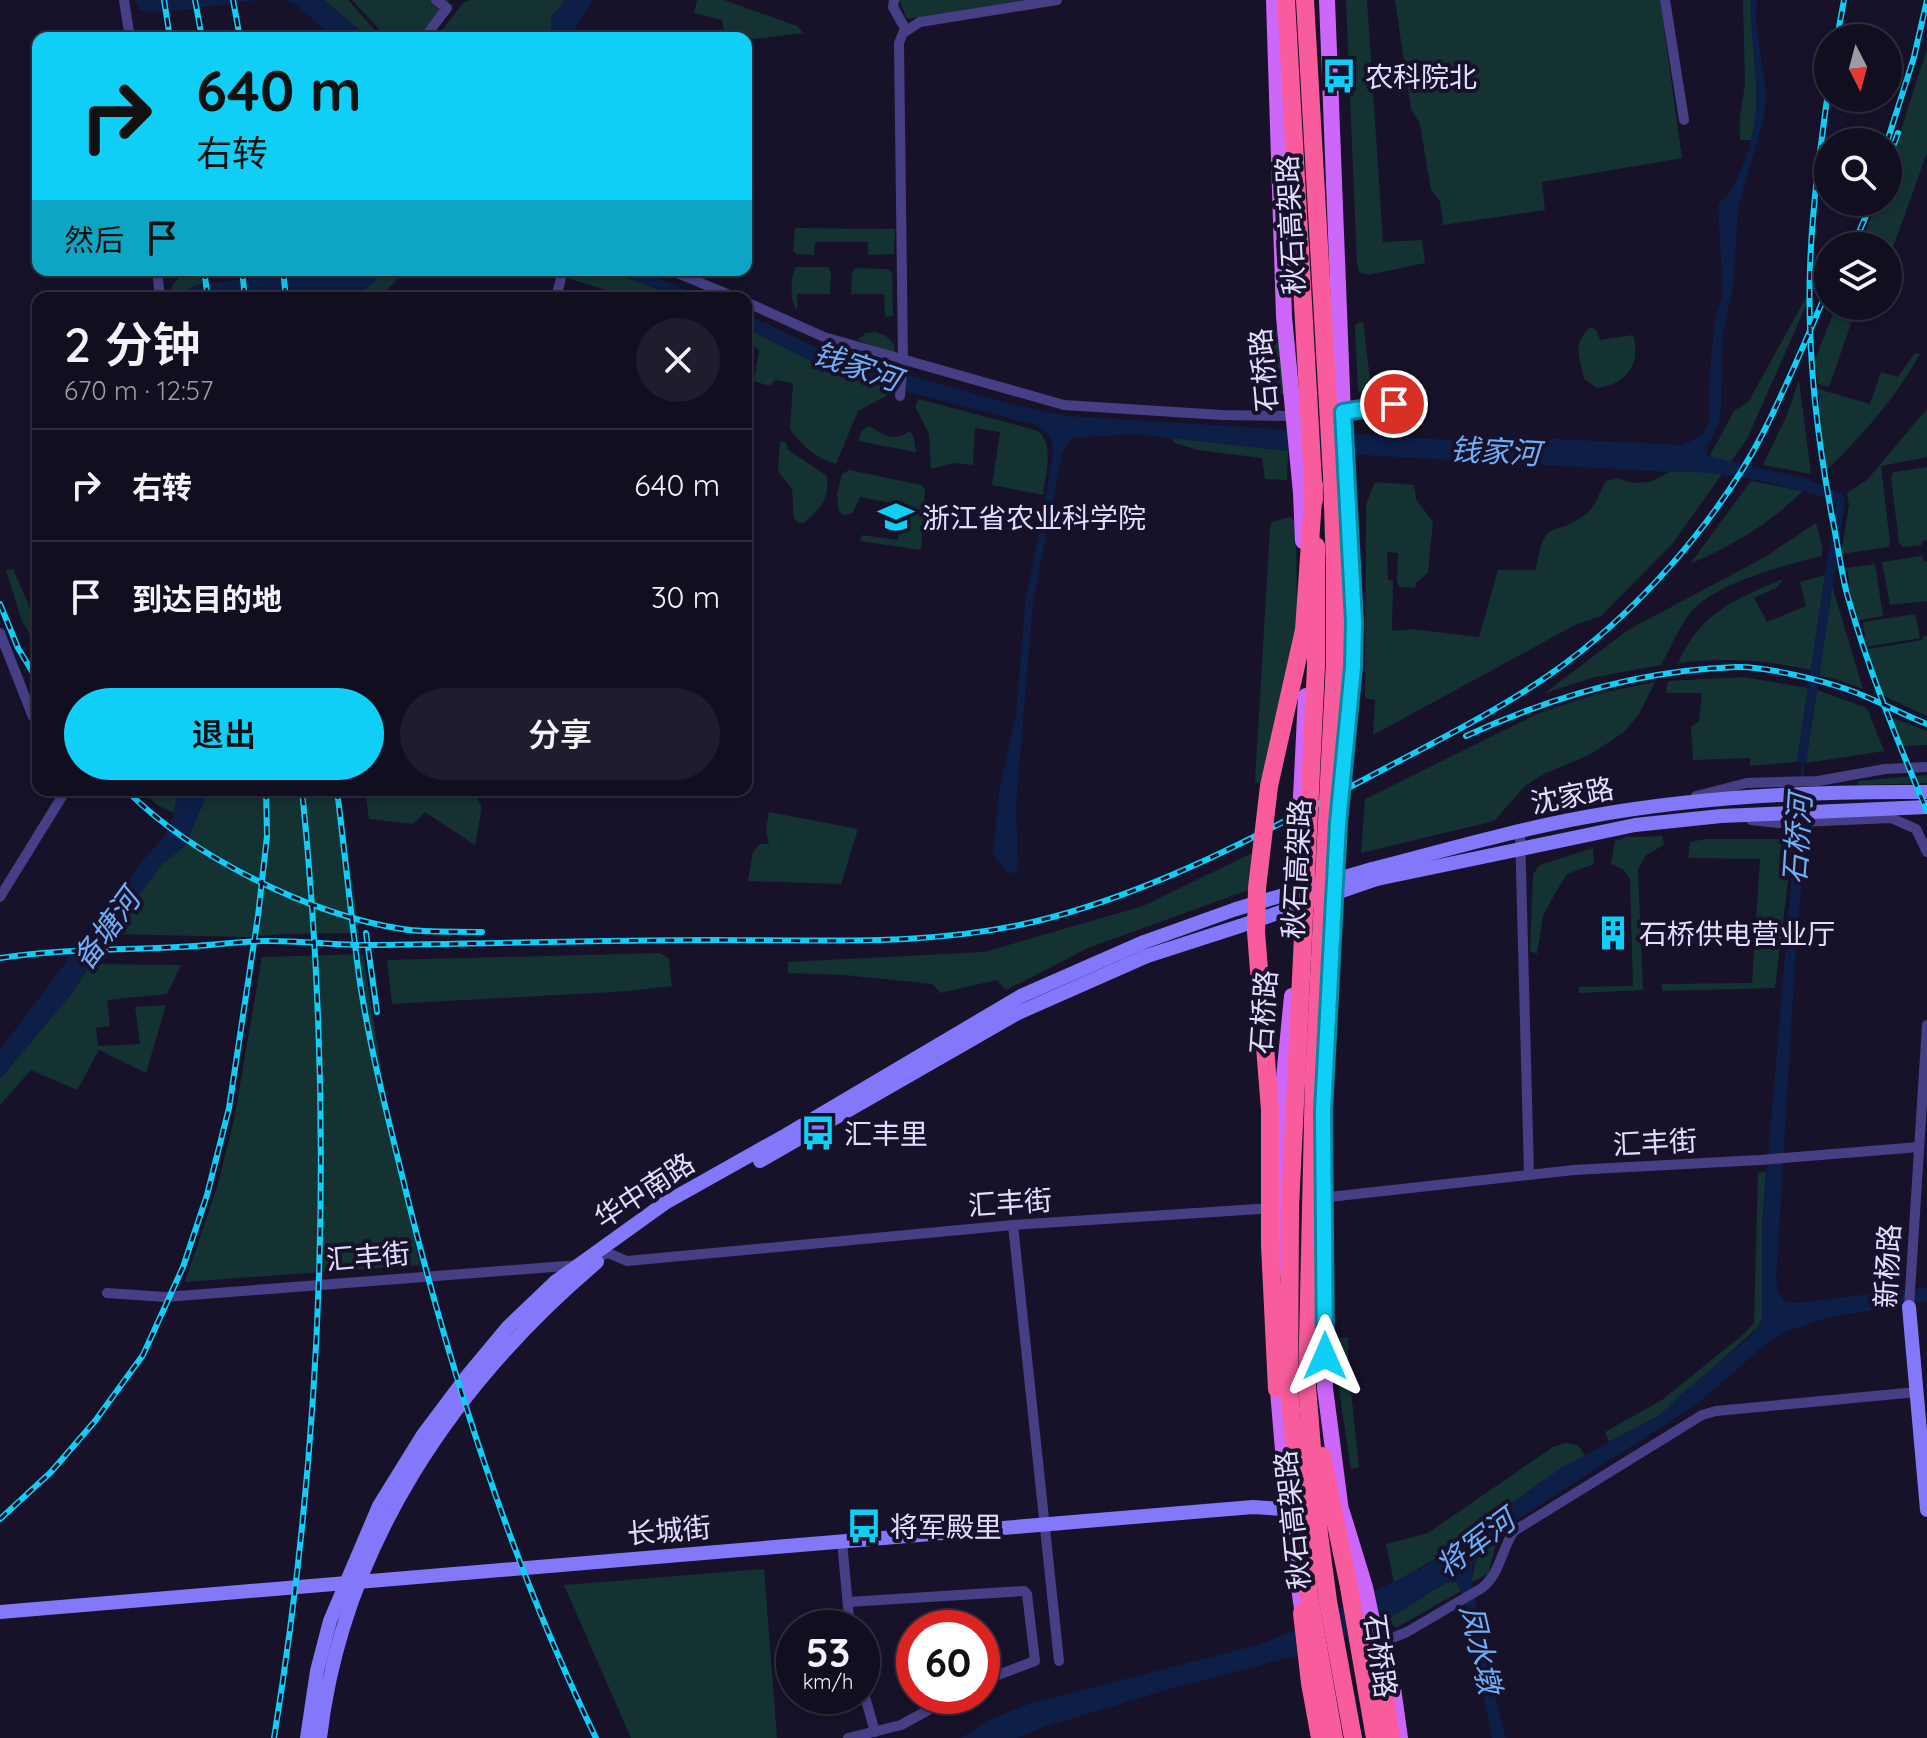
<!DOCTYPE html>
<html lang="zh">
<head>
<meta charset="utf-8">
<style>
	body { margin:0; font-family:Quicksand,"Noto Sans SC",sans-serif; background:#1e1c2d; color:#f1f3f6; height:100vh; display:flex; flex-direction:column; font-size:30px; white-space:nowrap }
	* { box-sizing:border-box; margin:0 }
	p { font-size:26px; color:#9c9ca5 }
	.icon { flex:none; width:44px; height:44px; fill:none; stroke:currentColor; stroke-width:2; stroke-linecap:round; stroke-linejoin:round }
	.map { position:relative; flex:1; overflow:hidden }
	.drawer { position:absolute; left:32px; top:292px; width:720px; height:504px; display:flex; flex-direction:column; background:#110e20; border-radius:16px; box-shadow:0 4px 12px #0003,0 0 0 2px #302e3e }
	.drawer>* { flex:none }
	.guide { position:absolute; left:32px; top:32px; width:720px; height:244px; border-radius:16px; box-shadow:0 4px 12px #0003,0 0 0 2px #302e3e; background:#10cff6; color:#111; overflow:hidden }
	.needle { width:52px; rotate:174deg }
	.buttons { position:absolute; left:1814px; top:24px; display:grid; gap:16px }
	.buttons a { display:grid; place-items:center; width:88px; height:88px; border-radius:50%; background:#110e20; box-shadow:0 4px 12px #0003,0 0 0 2px #302e3e; font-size:40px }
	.speed { position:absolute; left:776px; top:1610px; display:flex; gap:16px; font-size:40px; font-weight:700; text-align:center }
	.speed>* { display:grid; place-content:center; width:104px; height:104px; border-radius:50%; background:#110e20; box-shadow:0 4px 12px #0003,0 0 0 2px #302e3e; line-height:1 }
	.speed small { font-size:20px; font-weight:400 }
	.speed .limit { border:12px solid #d22; background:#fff; color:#111 }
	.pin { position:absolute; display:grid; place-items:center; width:68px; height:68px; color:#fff; margin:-34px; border:4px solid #fff; border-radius:50%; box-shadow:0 2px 8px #0007 }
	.me { position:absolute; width:88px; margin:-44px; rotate:0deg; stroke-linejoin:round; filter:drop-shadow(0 0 6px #0008) }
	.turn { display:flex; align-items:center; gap:28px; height:168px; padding:0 32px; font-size:36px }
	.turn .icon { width:104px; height:104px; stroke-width:2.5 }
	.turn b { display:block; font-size:56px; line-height:68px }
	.then { display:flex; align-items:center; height:76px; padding:0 32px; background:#0003; gap:16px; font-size:30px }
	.round { display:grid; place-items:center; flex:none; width:84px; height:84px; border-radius:42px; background:#1e1c2d }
	.overview { display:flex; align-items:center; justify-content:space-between; height:136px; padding:0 32px }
	h1 { font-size:48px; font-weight:600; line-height:60px }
	.action { display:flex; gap:16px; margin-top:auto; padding:16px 32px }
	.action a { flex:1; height:92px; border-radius:48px; background:#10cff6; color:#111; font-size:32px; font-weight:600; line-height:92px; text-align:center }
	.action a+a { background:#1e1c2d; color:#f1f3f6 }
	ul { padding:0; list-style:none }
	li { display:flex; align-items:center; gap:24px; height:112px; padding:0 32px; border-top:2px solid #302e3e }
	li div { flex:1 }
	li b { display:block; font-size:30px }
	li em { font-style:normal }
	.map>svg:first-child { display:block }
	.green { fill:#153233 }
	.water { fill:#0d1e47 }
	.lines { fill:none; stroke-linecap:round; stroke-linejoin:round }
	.stream { stroke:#0d1e47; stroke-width:3 }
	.street { stroke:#463f86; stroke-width:10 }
	.secondary { stroke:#8377fa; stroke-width:14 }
	.primary { stroke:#cc67f9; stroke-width:16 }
	.highway { stroke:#f95c9c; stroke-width:18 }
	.rail-casing { stroke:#10cff6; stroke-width:6 }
	.rail { stroke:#17122a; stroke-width:3; stroke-dasharray:9; stroke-linecap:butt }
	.secondary-bridge { stroke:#8377fa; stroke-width:14 }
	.highway-bridge { stroke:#f95c9c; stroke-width:18 }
	.route-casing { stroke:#0a87a0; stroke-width:20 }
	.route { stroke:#10cff6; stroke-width:14 }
	.labels { text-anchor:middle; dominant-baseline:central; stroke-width:8; stroke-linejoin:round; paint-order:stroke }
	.poi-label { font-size:28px; fill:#e2dcfe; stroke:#17122a; text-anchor:start }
	.street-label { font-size:28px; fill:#e2dcfe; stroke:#17122a }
	.water-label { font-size:30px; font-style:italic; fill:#6eaff9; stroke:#17122a }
</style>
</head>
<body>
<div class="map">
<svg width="1927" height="1738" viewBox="0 0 1927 1738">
	<rect width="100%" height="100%" fill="#17122a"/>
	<g class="green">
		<path d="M324 0H348L382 38H369Z"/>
		<path d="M352 0H449L416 38H387Z"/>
		<path d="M469 0H564L558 10 552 15 550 38H436L463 3Z"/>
		<path d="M697 0H724L797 26 803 33 746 40V38H725L722 20 694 13Z"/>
		<path d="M899 0H1025L907 19Z"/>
		<path d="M1346 0H1367L1383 242 1422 240 1425 263 1368 275 1359 272 1357 264Z"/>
		<path d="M1395 0H1660L1682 158 1542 182 1545 210 1443 225 1440 201 1431 190 1420 124 1411 109Z"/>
		<path d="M1743 0H1751C1750 36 1762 73 1757 109 1756 119 1753 130 1751 140H1740V116L1745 85Z"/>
		<path d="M1927 49V153L1888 261V246H1860L1877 202H1888V170Z"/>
		<path d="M795 228 895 229 894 254 871 255 868 254V242H815L814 255 796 254 793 250Z"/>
		<path d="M1825 263 1747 439 1673 543 1601 616 1575 625 1373 735 1375 700 1365 698 1366 504 1375 482 1414 485 1416 499 1433 522 1428 573 1416 583 1415 588 1400 587 1397 582 1398 553 1387 552 1388 580 1393 581 1392 631 1413 629 1479 637 1498 570H1536C1545 515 1551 540 1586 514 1595 508 1600 491 1606 481L1617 478 1632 483 1650 482 1670 472 1702 470 1734 411 1749 401Z"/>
		<path d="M796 267H828L831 272 830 294H797V310C790 301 790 277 796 267Z"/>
		<path d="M855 268 887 269 892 273 893 316 885 317 884 294H851L852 272Z"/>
		<path d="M186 270H200L202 284C188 286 181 298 168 298L173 284Z"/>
		<path d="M386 270H403L395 282 378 298H356Z"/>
		<path d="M570 270H607L679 298H631L567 278Z"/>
		<path d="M1836 306H1857L1829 387 1818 384 1816 357Z"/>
		<path d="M1363 322 1372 395 1364 396 1358 391 1355 327 1356 324Z"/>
		<path d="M1279 327 1285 396 1273 387 1269 337 1272 331Z"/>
		<path d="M1591 327 1597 331 1600 340 1633 335C1642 365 1626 384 1597 388L1584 379C1580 355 1571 344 1591 327Z"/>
		<path d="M746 328 825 368 892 388 886 396 858 411 836 464C816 458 802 446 790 429L793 383 775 380 770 386 754 381 759 350 746 343Z"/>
		<path d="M876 332 886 336 894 344 895 353 857 340 866 333Z"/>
		<path d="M1915 353 1920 354C1892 403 1863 434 1824 473L1818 389 1870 404 1881 372 1898 377Z"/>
		<path d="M1799 380 1811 474 1763 465 1787 415Z"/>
		<path d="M919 399 1038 431C1055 446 1045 475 1043 495L992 485 1000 432 975 428 973 465 953 463 931 469 929 434 915 406Z"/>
		<path d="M1927 409V457L1881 466 1890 543 1888 547 1841 554 1849 505 1847 493 1867 480Z"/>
		<path d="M868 426C884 433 891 444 910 431L914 438 916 452 858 441 862 431Z"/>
		<path d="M1172 438 1288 451 1287 480 1265 479 1262 458 1198 450 1174 443Z"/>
		<path d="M780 442H786L788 450 827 476C829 500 821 508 804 523H798L794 518 792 489 778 471Z"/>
		<path d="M1927 467V540L1922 541V545L1903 547 1899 543 1891 477 1894 472Z"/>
		<path d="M849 470 921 485 925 489 921 550 860 541 862 535 898 540 901 505 860 497 852 514 843 515 839 511 837 494 842 474Z"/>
		<path d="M1751 481 1803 491C1766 526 1736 543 1690 564Z"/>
		<path d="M1290 517 1296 521 1297 618 1281 733 1269 786 1255 782 1270 528 1272 522Z"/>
		<path d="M1816 523 1822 545V556C1786 565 1709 584 1688 616 1677 631 1670 649 1661 665L1595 677 1545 693 1628 630 1765 557Z"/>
		<path d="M1922 556 1924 562 1927 561V601L1890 605 1882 562Z"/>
		<path d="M1875 564 1883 616 1855 621 1847 568Z"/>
		<path d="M13 569 38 626V649L22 621 6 570Z"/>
		<path d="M1825 575 1811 670C1763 660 1726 657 1678 663 1701 612 1734 600 1783 579L1778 587 1754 598 1767 622 1806 606 1800 582Z"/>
		<path d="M1832 586 1863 689 1836 679 1819 676Z"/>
		<path d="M1915 614 1920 638 1866 647 1863 622Z"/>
		<path d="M1923 636H1927V716L1882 695 1868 649 1923 640Z"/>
		<path d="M1744 677 1808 688 1797 762 1750 766V758L1693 760 1691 727 1699 721 1702 693H1666L1668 681Z"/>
		<path d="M1655 682 1639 714 1624 732 1591 754 1542 775 1525 786 1494 821 1361 853 1365 799 1539 713 1596 694Z"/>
		<path d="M1817 690 1867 708 1884 751 1806 763Z"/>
		<path d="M1890 717 1927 731V745L1903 746Z"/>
		<path d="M1927 775V783L1858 785V781Z"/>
		<path d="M142 790H178L174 813 157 805Z"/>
		<path d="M209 790H340L359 933 285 934 247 937 110 934 162 864 184 847Z"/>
		<path d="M365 790H472L482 807 475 845 425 812 413 824 369 819Z"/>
		<path d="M769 812 858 829 841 884 748 881 753 852 760 844H769L766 830Z"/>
		<path d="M1662 836 1664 845 1646 855 1638 869 1643 990 1579 993V987L1633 986 1630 879 1624 870 1611 864 1615 841 1627 837Z"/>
		<path d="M1706 839H1782L1792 848 1775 988 1662 991V984L1752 983 1760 859 1688 858 1690 842Z"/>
		<path d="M1593 848 1594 864 1567 874 1554 895 1543 916 1537 954 1530 951 1533 874 1540 865Z"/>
		<path d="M1252 853 1251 889 1088 948 1006 990 997 980 940 993 933 984 844 975 788 973V962L984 952 1143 906Z"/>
		<path d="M660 953 669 959 672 986 629 991 392 1004 387 960Z"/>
		<path d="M363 954 389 1117 420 1265 185 1282 218 1184 234 1120 262 957Z"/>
		<path d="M91 964 181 965 167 994 107 1000 110 1026 96 1028 98 1046 140 1044 135 1007 166 1005 146 1073 99 1050 77 1090 31 1070 0 1105V1079L72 993Z"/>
		<path d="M1766 1171 1762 1227V1320L1756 1329 1660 1415 1609 1442 1605 1432 1662 1400 1745 1333 1754 1323 1758 1173Z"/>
		<path d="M1348 1337V1363L1359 1467 1351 1469 1340 1396 1338 1338Z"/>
		<path d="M1565 1443 1578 1445 1585 1455C1517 1492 1463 1548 1394 1582L1386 1544 1428 1533 1553 1447Z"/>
		<path d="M1500 1530 1488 1574 1472 1582C1473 1561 1482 1542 1500 1530Z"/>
		<path d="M764 1569 777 1738H631L564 1585Z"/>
		<path d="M1456 1582 1461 1591 1396 1628 1387 1620 1445 1583Z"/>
	</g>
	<g class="water">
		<path d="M135 0H258L157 13 140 10Z"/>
		<path d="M285 0H324L369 38H335L295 4Z"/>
		<path d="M564 0H592L570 38H550L552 15 558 10Z"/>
		<path d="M1751 0H1757L1756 21 1766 93 1764 117 1738 208 1733 287 1723 334 1721 407 1719 424 1708 445 1707 456 1805 478 1843 494 1845 505 1806 763 1797 762 1835 510 1834 501C1782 484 1725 470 1670 472L1288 451 1134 434 1074 438 1067 444 1062 454 1033 603 1016 804 1018 869 1014 874 1007 871 993 855 999 791 1016 715 1025 605 1050 473C1053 451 1058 437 1035 425L848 376 825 368 746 328V314L826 352 1019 406 1068 416 1498 443 1515 437 1683 445 1703 434 1709 423V379L1715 320 1723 294 1718 207C1721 199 1723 199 1729 193 1735 186 1746 158 1749 148 1765 97 1749 51 1751 0Z"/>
		<path d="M304 270 326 272 386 270 356 298H177L193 286Z"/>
		<path d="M607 270H637L708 298H679Z"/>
		<path d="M178 790H209L184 847 162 864 104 943 72 993 0 1079V1050L139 865 165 835 174 813Z"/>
		<path d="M1795 838H1806L1797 931 1776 1281 1778 1291 1784 1300 1797 1303 1927 1287V1301L1827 1318 1786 1331 1761 1348 1697 1404 1490 1537 1472 1567V1582L1486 1658 1506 1738H1492L1464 1596 1456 1582 1445 1583 1387 1620 1296 1656 1166 1690 1044 1727 1017 1738H961L989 1720 1031 1703 1258 1645 1293 1631 1424 1567 1561 1468 1660 1415 1678 1397 1751 1336 1762 1320V1227Z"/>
	</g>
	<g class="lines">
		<path class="stream" d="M1802 778 1803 762"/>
		<g class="street">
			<path d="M124 0 130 38"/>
			<path d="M894 0 893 7 906 30"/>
			<path d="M1665 0 1684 120"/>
			<path d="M424 38 447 8 436 0"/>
			<path d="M157 270 160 298"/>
			<path d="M670 270 737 298"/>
			<path d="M556 298 563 270"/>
			<path d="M746 302 824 337 1064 405 1222 415 1293 416"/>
			<path d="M900 396 903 360 899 43 903 33 920 22 1057 0"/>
			<path d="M1343 412 1419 401"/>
			<path d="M0 633 33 717 38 722"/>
			<path d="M1696 796 1747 783 1818 781 1885 769 1927 767"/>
			<path d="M1751 820 1778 823 1891 818 1916 829 1927 852"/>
			<path d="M1520 832 1529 1175"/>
			<path d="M0 897 66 790"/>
			<path d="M1320 1198 1574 1170 1760 1160 1919 1147"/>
			<path d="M1013 1225 1059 1661"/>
			<path d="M594 1259 608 1253 627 1261 1013 1225 1274 1208"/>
			<path d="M107 1293 165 1297 579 1265"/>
			<path d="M1909 1307 1927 1025"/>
			<path d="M842 1542 850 1628"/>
			<path d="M848 1602 1024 1591 1027 1594 1035 1661 982 1681"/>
			<path d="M1377 1644 1407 1632 1482 1588C1501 1572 1501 1550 1514 1531L1702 1415 1716 1411 1917 1392"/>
			<path d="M862 1686 875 1732"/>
			<path d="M848 1738 901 1725 954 1696"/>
		</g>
		<g class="secondary">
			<path d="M1372 869C1443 851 1514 830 1586 817 1698 796 1813 791 1927 792"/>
			<path d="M1377 879 1635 825 1721 816 1927 807"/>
			<path d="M760 1161 1018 1013 1147 956 1240 926"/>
			<path d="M1909 1307 1927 1510"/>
			<path d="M0 1612 1253 1507 1297 1510"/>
			<path d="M307 1738 317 1671 330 1621 379 1506 423 1435 468 1375 508 1327 555 1282 665 1203 786 1135 1021 996 1144 942 1236 909"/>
			<path d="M320 1738C342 1547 453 1384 597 1262"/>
		</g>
		<g class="primary">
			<path d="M1274 0 1284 317 1301 493 1303 541"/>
			<path d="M1327 0 1345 467 1354 622 1353 667 1338 823 1323 1111 1325 1388 1342 1519"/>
			<path d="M1301 797 1306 696"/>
			<path d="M1279 1268 1281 1109 1292 996"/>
			<path d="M1277 1379 1288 1509 1304 1623"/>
			<path d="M1342 1512 1365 1587 1377 1644 1391 1674 1400 1738"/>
		</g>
		<g class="highway">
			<path d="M1286 0 1314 500"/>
			<path d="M1305 0 1332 475 1335 568V663"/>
			<path d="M1316 666V546"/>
			<path d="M1270 1245 1277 1389"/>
			<path d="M1349 1587 1375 1738"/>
			<path d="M1302 1613 1310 1683 1320 1738"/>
			<path d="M1377 1644 1391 1738"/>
		</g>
		<g class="rail-casing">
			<g id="rail">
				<path d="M164 0 170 38"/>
				<path d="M195 0 202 38"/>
				<path d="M233 0 240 38"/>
				<path d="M1837 38 1844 0"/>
				<path d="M1828 92C1820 150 1812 208 1810 268 1807 352 1817 439 1833 522 1838 546 1841 571 1847 594 1868 669 1897 740 1927 811"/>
				<path d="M1887 142 1914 57 1927 0"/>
				<path d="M1888 160 1898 133"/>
				<path d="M1853 246 1872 202"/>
				<path d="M204 270 208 298"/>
				<path d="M242 270 245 298"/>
				<path d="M283 270 286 298"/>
				<path d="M0 604 18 648 38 681"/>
				<path d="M1466 736C1551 697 1641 670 1736 667 1764 666 1821 680 1849 690 1875 699 1901 714 1927 724"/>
				<path d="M126 790C193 857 308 914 402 929 428 933 456 931 482 932"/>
				<path d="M337 790C345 854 351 919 360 983 371 1055 390 1125 407 1196 453 1382 512 1565 596 1738"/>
				<path d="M366 933 377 1012"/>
				<path d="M0 958C59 949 119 950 178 947 206 946 234 942 262 941 297 940 332 945 367 945 483 944 599 940 714 940 825 940 941 947 1049 918 1169 886 1276 826 1384 769 1440 739 1497 711 1549 675 1633 617 1716 524 1763 433 1787 386 1807 337 1828 289"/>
				<path d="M0 1519 51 1472 95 1421 143 1355 183 1267 207 1195 229 1108 258 916 267 836 266 790"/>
				<path d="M274 1738C325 1425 334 1105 302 790"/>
			</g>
		</g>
		<use href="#rail" class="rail"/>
		<g class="secondary-bridge">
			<path d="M1236 909 1372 869"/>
			<path d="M1240 926 1377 879"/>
		</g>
		<g class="highway-bridge">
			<path d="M1335 663 1314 1076 1307 1386 1319 1534 1328 1601 1353 1738"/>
			<path d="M1316 666 1290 1207 1289 1389 1309 1595 1334 1738"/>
			<path d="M1270 1245V1110L1256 932 1257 888 1269 786 1304 630 1314 485"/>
			<path d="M1322 1456 1349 1587"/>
		</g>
	</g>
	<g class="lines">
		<g class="route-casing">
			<path id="route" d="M1325 1356 1323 1111 1338 823 1353 667 1354 622 1343 412 1394 404"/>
		</g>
		<use href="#route" class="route"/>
	</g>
	<defs>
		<g id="bus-bare" transform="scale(2.76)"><path d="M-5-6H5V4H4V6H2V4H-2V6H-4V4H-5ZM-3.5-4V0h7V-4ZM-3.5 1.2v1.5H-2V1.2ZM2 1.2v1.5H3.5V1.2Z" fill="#10cff6" stroke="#17122a" stroke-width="2.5" paint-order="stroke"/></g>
		<g id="university-bare" transform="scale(2.76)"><path d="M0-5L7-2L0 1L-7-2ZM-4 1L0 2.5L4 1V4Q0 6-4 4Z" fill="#10cff6" stroke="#17122a" stroke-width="2.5" paint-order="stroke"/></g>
		<g id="building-bare" transform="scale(2.76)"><path d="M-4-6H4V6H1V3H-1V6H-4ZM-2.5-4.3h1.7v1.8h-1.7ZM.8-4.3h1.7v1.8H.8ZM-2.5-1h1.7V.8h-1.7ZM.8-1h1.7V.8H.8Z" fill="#10cff6" stroke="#17122a" stroke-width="2.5" paint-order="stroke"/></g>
	</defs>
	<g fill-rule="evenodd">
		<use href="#bus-bare" x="1339" y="76"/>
		<use href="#university-bare" x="896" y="517"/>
		<use href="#building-bare" x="1613" y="933"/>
		<use href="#bus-bare" x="818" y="1133"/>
		<use href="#bus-bare" x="864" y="1526"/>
	</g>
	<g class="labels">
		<g class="poi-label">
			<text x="1365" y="76">农科院北</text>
			<text x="922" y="517">浙江省农业科学院</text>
			<text x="1639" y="933">石桥供电营业厅</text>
			<text x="844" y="1133">汇丰里</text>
			<text x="890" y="1526">将军殿里</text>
		</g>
		<g class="street-label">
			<text transform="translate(1290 225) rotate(-93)">秋石高架路</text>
			<text transform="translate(1263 370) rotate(-95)">石桥路</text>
			<text transform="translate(1572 795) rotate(-11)">沈家路</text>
			<text transform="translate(1296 869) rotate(-87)">秋石高架路</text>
			<text transform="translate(1263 1012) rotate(-86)">石桥路</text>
			<text transform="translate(1655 1142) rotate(-3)">汇丰街</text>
			<text transform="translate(644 1190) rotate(-33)">华中南路</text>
			<text transform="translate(1010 1202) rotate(-4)">汇丰街</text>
			<text transform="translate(368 1256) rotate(-5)">汇丰街</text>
			<text transform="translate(1887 1266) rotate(-87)">新杨路</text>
			<text transform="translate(1292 1520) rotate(-96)">秋石高架路</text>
			<text transform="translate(669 1530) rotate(-5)">长城街</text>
			<text transform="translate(1381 1656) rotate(82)">石桥路</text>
		</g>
		<g class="water-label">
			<text transform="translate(857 366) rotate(19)">钱家河</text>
			<text transform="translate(1495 451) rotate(3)">钱家河</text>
			<text transform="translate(1797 839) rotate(-86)">石桥河</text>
			<text transform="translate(106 929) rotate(-54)">备塘河</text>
			<text transform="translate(1475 1543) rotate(-37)">将军河</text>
			<text transform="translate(1481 1649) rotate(77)">凤水墩</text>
		</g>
	</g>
</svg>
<div class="buttons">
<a><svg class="needle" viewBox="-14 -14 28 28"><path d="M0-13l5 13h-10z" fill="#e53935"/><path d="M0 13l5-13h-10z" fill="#9c9ca5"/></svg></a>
<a><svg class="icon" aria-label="search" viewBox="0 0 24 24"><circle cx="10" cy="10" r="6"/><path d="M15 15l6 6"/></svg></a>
<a><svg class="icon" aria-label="layers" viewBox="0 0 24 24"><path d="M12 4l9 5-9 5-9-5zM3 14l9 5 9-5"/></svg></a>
</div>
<div class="speed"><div>53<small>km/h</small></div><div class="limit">60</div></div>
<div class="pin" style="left:1394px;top:404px;background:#d93025"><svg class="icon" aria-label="arrive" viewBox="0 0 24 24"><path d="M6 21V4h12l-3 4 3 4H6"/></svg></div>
<svg class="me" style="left:1325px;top:1356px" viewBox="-20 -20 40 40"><path d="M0-17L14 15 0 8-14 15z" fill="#10cff6" stroke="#fff" stroke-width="4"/></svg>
<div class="guide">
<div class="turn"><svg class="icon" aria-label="right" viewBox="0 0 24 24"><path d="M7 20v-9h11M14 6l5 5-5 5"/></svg><div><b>640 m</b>右转</div></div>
<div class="then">然后<svg class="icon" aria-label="arrive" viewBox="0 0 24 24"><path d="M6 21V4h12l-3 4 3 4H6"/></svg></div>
</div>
<section class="drawer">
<div class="overview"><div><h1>2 分钟</h1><p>670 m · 12:57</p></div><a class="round"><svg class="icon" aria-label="close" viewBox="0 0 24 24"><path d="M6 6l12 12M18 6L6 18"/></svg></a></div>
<ul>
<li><svg class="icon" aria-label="right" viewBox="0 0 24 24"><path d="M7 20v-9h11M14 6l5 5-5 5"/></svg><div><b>右转</b></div><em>640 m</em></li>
<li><svg class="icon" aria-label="arrive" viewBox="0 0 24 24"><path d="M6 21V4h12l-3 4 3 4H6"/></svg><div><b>到达目的地</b></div><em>30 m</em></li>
</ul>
<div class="action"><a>退出</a><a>分享</a></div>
</section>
</div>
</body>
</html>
